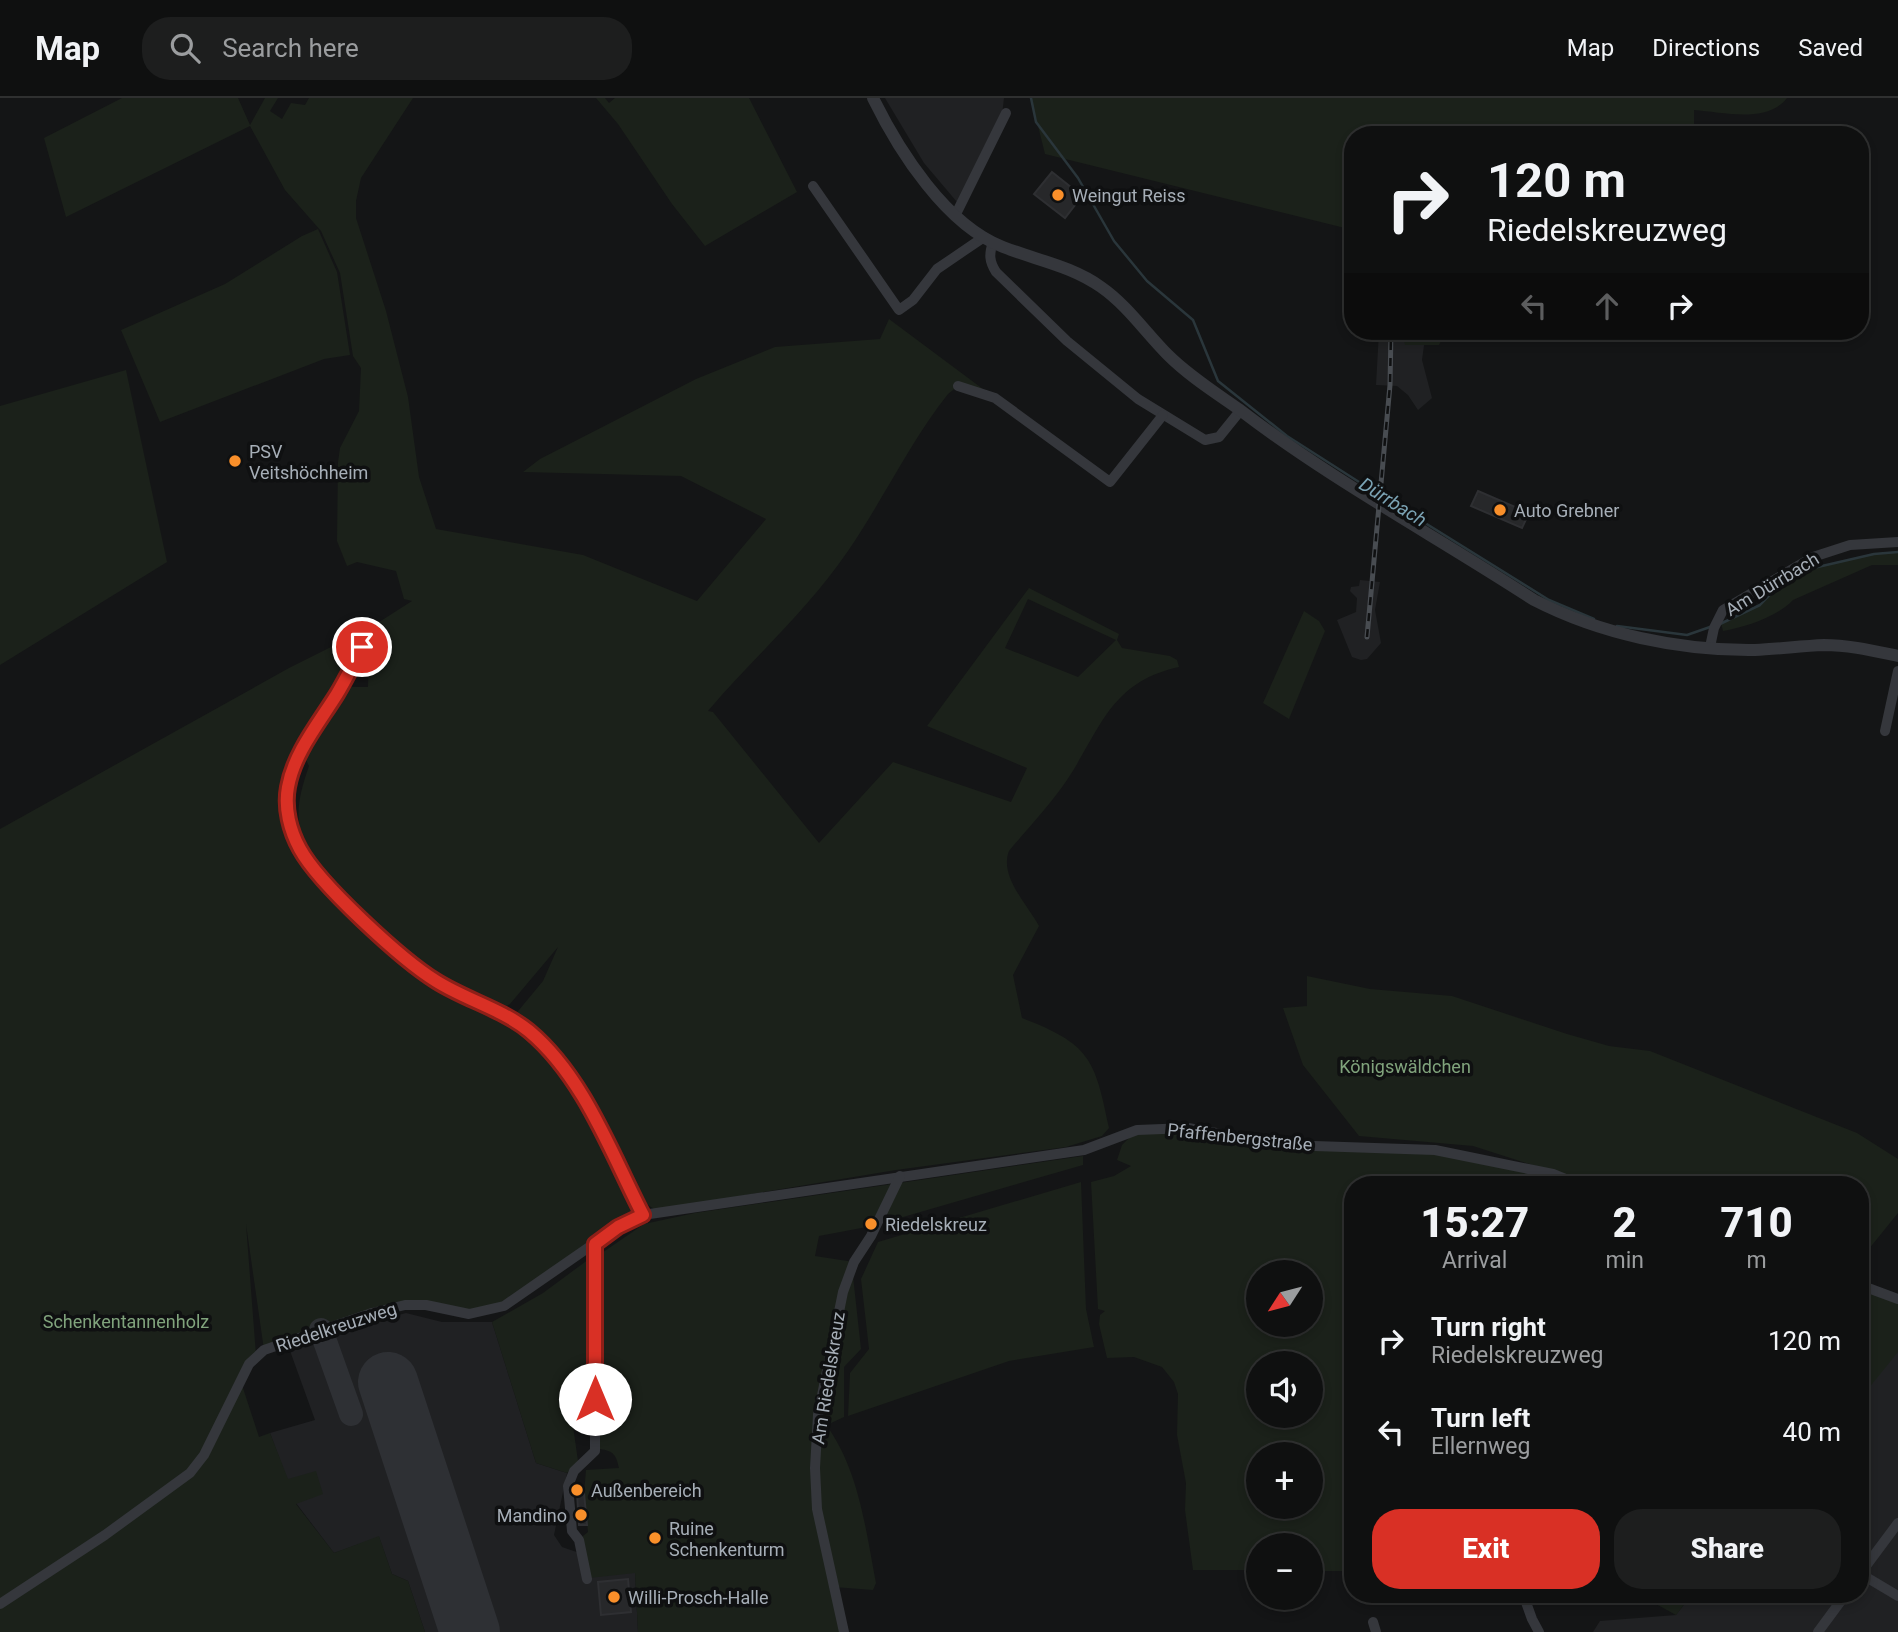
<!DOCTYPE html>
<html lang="en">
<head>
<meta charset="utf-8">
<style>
	body { margin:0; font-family:Roboto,sans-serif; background:#1d1e1e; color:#f1f3f6; height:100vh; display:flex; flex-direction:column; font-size:26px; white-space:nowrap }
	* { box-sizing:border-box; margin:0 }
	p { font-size:23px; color:#9b9d9f }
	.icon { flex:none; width:38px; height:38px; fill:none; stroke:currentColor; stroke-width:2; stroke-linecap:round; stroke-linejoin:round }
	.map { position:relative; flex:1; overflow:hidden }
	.drawer { position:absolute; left:1344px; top:1078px; width:525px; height:427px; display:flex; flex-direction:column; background:#0f1010; border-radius:28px; box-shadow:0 4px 10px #0003,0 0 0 2px #2f3030 }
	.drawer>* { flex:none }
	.hud { position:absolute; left:1344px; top:28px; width:525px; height:214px; border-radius:28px; box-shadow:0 4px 10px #0003,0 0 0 2px #2f3030; background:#0f1010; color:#f1f3f6; overflow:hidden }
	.needle { width:46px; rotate:234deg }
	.controls { position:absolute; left:1246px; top:1162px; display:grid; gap:14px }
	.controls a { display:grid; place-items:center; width:77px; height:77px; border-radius:50%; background:#0f1010; box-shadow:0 4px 10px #0003,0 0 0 2px #2f3030; font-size:35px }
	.pin { position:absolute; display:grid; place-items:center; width:60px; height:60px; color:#fff; margin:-30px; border:4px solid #fff; border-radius:50%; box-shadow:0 2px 7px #0007 }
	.me { position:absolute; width:77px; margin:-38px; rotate:0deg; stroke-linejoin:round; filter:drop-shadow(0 0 5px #0008) }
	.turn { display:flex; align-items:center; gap:24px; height:147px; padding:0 28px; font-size:32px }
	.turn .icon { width:91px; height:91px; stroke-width:2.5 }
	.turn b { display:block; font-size:49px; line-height:60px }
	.lanes { display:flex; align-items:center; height:66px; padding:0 28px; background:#0003; justify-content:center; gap:35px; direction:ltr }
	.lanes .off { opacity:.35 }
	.eta { display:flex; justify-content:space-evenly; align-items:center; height:119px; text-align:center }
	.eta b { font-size:42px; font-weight:800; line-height:49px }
	.button { display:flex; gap:14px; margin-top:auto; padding:14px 28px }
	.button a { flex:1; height:80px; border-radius:28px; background:#d93025; color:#fff; font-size:28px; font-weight:800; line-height:80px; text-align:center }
	.button a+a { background:#1d1e1e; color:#f1f3f6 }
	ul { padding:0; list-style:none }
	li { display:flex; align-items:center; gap:21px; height:91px; padding:0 28px }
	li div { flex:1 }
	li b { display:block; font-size:26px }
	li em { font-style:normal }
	header { display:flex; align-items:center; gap:42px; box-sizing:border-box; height:98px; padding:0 35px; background:#0f1010; border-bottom:2px solid #2f3030 }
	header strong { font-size:33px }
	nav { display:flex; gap:38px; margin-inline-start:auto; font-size:24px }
	.search { width:490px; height:63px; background:#1d1e1e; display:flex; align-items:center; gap:18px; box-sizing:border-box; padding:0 24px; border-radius:28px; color:#9b9d9f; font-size:26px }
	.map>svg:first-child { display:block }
	.built { fill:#202123 }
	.green { fill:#1b211a; fill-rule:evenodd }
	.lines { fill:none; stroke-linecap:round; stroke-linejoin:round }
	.stream { stroke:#2a363b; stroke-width:2.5 }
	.taxiway { stroke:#2e3034; stroke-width:24 }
	.runway { stroke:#2e3034; stroke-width:60 }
	.building { fill:#27282a; stroke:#2e2f32; stroke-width:2 }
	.minor { stroke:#35373c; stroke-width:10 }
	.tertiary { stroke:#35373c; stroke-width:12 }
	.rail-casing { stroke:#484c51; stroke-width:5 }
	.rail { stroke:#0f1011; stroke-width:2.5; stroke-dasharray:8; stroke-linecap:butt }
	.route-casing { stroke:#8d1f18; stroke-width:18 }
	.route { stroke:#d93025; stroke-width:12 }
	.poi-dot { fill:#f98f2a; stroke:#0f1011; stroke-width:2.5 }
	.labels { text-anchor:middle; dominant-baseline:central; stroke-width:7; stroke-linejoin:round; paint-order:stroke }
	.poi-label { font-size:18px; fill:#a6aeb7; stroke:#0f1011; text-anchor:start }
	.street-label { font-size:18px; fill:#a6aeb7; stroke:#0f1011 }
	.park-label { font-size:18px; fill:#80a37c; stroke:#0f1011 }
	.water-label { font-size:19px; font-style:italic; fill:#7ba3b4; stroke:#0f1011 }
</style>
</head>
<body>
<header>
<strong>Map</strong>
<div class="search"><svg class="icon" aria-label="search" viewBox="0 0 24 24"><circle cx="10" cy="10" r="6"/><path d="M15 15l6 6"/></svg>Search here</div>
<nav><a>Map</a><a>Directions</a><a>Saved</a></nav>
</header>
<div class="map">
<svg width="1898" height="1534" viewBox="0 0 1898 1534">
	<rect width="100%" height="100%" fill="#141516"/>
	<g class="built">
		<path d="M885 0H1004L1002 17 957 104 924 65Z"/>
		<path d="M1379 233H1426L1422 262 1432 300 1418 312 1408 297 1397 288 1376 287Z"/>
		<path d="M1360 482 1380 484 1375 512 1381 545 1367 561 1361 562 1352 559 1337 522 1356 514 1357 500 1350 493 1351 489 1359 488Z"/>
		<path d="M406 1215 442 1224H492L536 1365 567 1375 554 1437 562 1449 635 1474 638 1534H425L408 1483 392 1476 379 1439 334 1455 296 1405 270 1335 315 1322 289 1250 324 1237Z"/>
		<path d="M1898 1225V1534H1593L1600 1523 1676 1517 1692 1496H1860V1274Z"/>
	</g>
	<g class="green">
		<path d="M122 0H238L250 27 265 0H278L270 13 282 21 291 5 305 7 309 0H413L361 80 356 103V120L386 213 408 299 419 379 436 431 583 457 697 503 766 421 681 378 523 374 540 361 696 281 775 249 880 241 889 221 995 300 958 288 948 296C910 344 883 402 848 453 808 512 754 559 708 613L713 614 819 745 893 664 1011 704 1027 670 927 628 1029 490 1119 536 1117 542 1122 550 1170 558 1177 562 1179 569C1110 584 1101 631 1067 682 1050 707 1028 730 1009 753 999 778 1027 806 1039 828L1013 877 1022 920C1090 946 1095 961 1109 1030L1102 1038 1066 1049 896 1072 656 1112C628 1099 599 1008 577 978 559 954 538 935 514 918L543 883 558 849 510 906 503 910 440 881 410 857 312 762C293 727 296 705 309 668L304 658C286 694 284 732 304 768 341 808 379 850 424 881 466 910 515 923 549 961 588 1003 608 1059 632 1109V1118L496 1208 469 1216 405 1207 264 1252 246 1126 256 1257 241 1284 259 1339 270 1335 288 1381 316 1373 323 1396 296 1406 334 1455 379 1438 392 1476 408 1483 425 1534H0V731L289 570 367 531 366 550 346 589H368C368 567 374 548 376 526L412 503 404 501 396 473 357 464 347 468 337 443 338 364 340 350 359 313 361 270 353 258 340 175 321 133 285 92 250 28 66 119 44 40ZM1028 501 1116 542 1078 579 1005 550Z"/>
		<path d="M596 0H605L609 5 615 0H749L797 94 705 148 672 106 618 26Z"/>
		<path d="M1031 0H1787C1767 26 1723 14 1694 12V37H1353V132L1045 56Z"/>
		<path d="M318 131 337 174 350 257 324 261 160 324 121 232 225 186 302 138Z"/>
		<path d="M1402 233H1446L1439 247H1405Z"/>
		<path d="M126 272 167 464 0 567V308Z"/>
		<path d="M1898 454V467H1872L1793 502C1777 519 1745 529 1723 533L1721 525 1760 507 1782 484 1809 471 1874 456Z"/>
		<path d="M1304 513 1319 523 1325 533 1289 621 1263 605Z"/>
		<path d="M1307 878 1370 891 1452 898 1567 936 1609 948 1650 953 1857 1035 1898 1061V1115L1860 1162V1087H1595L1473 1048 1359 1038 1303 967 1283 910 1307 908Z"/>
		<path d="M1164 1029 1284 1047 1435 1052 1580 1087H1353V1473H1311V1447H1258V1472H1193L1185 1412 1186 1385 1177 1337 1178 1296 1174 1284 1162 1269 1134 1259 1107 1260 1099 1226 1100 1217 1105 1213 1098 1211 1091 1084 1114 1078 1131 1068 1117 1062 1122 1047 1137 1032ZM1258 1174H1311V1227H1258ZM1258 1265H1311V1318H1258ZM1258 1356H1311V1409H1258Z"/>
		<path d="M1083 1058V1067L872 1128 819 1138 815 1158 854 1164 864 1155 853 1178 861 1251 844 1269V1319L831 1325 825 1318H819C858 1363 865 1428 876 1485L873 1492 834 1489 844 1534H638L635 1475 589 1480 583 1438 588 1434 584 1395 586 1372 619 1370C616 1357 614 1353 600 1351L596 1159 644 1126 695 1115Z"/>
		<path d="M1081 1084 1086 1211 1094 1249 1009 1263 848 1318 850 1275 869 1251 861 1181 878 1144Z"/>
		<path d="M589 1161 588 1284 569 1300 578 1363 567 1375 536 1365 492 1224 543 1195Z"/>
		<path d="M1860 1187 1898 1201V1254L1860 1301V1277L1871 1261 1860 1274Z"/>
		<path d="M1638 1496H1692L1676 1517Z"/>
	</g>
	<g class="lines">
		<g class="stream">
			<path d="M1031 0 1036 24 1078 80 1114 143 1147 183 1193 222 1218 283 1287 338 1359 384 1549 502 1594 521"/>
			<path d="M1720 526 1760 507 1782 484 1809 471 1874 456 1898 454"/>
			<path d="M1617 528 1687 537 1710 529"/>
		</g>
		<g class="taxiway">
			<path d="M321 1232 351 1316"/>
			<path d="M385 1327 400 1322"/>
		</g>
		<path class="runway" d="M388 1284 470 1534"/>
	</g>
	<g class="building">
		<path d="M1052 74 1082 98 1065 120 1034 96Z"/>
		<path d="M1478 393 1529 415 1522 430 1471 408Z"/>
		<path d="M577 1395H584L587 1427H579Z"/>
		<path d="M628 1481 631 1514 601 1517 598 1484Z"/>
	</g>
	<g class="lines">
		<g class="minor">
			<path d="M813 88 899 212 913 202 937 171 984 139"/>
			<path d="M956 116 1006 15"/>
			<path d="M993 144C989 156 989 163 996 174L1067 243 1138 301 1205 342 1219 339 1240 313"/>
			<path d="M958 288 995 300 1110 384 1163 317"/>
			<path d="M367 526C359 564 337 596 316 629 304 648 290 669 287 691 285 712 290 735 301 752 322 788 401 862 437 884 451 892 466 897 480 904 505 914 530 933 549 953 588 993 617 1066 643 1117"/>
			<path d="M1710 549 1714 530 1723 512 1813 459 1850 447 1898 444"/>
			<path d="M1885 633 1898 573"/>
			<path d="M1860 1187 1898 1201"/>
			<path d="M1860 1476 1898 1425"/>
			<path d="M1861 1476 1898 1498"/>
			<path d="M587 1481 579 1442 572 1433 568 1388 574 1373 595 1353V1145"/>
			<path d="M1523 1496 1532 1521 1539 1534"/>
			<path d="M0 1506 105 1437 190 1375 204 1357 249 1266 264 1252 372 1215 405 1207H426L469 1216 504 1208 618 1129 643 1117 1084 1052 1137 1032 1188 1030 1284 1047 1435 1052 1553 1076 1580 1087"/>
			<path d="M1373 1524 1376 1534"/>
			<path d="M844 1534 817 1411 815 1370 818 1317 843 1194 854 1164 871 1138 900 1078"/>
			<path d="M1818 1534 1846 1496"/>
		</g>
		<path class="tertiary" d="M873 0C899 53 946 127 1003 149 1036 162 1072 168 1101 189 1127 207 1146 235 1168 257 1189 278 1216 295 1240 312 1333 383 1436 438 1534 502 1600 536 1680 553 1755 552 1778 551 1801 548 1824 547 1849 547 1874 553 1898 558"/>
		<g class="rail-casing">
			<path id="rail" d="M1367 539 1390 287 1391 233"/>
		</g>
		<use href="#rail" class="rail"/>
	</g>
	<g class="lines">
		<g class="route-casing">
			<path id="route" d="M362 549C354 565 346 581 337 596 319 625 294 655 288 689 284 710 290 733 300 751 319 786 402 862 436 883 466 902 502 911 529 933 584 979 611 1055 643 1117L618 1129 595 1146V1301"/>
		</g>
		<use href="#route" class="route"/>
	</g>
	<g class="poi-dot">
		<circle cx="1058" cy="97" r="7"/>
		<circle cx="235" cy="363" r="7"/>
		<circle cx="1500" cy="412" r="7"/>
		<circle cx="871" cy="1126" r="7"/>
		<circle cx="577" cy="1392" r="7"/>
		<circle cx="581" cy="1417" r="7"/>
		<circle cx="655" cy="1440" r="7"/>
		<circle cx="614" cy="1499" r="7"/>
	</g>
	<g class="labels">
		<g class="poi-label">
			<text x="1072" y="97">Weingut Reiss</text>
			<text x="249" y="353">PSV<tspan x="249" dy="21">Veitshöchheim</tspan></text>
			<text x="1514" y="412">Auto Grebner</text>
			<text x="885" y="1126">Riedelskreuz</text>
			<text x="591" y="1392">Außenbereich</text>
			<text x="567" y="1417" text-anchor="end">Mandino</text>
			<text x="669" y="1430">Ruine<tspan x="669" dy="21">Schenkenturm</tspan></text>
			<text x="628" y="1499">Willi-Prosch-Halle</text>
		</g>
		<g class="street-label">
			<text transform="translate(1772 486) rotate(-31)">Am Dürrbach</text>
			<text transform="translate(1240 1039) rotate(6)">Pfaffenbergstraße</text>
			<text transform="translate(336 1229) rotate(-18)">Riedelkreuzweg</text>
			<text transform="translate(828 1280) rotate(-81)">Am Riedelskreuz</text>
		</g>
		<g class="park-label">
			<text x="1405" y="968">Königswäldchen</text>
			<text x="126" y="1223">Schenkentannenholz</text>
		</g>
		<g class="water-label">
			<text transform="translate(1393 404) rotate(32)">Dürrbach</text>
		</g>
	</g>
</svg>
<div class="controls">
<a><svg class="needle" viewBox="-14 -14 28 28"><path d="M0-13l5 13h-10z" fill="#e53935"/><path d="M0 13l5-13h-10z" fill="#9b9d9f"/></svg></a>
<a><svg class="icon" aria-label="sound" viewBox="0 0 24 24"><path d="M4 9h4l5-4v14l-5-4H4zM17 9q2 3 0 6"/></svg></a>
<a>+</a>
<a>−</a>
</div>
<div class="pin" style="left:362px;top:549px;background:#d93025"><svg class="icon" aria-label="arrive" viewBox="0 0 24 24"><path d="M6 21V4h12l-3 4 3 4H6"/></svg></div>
<svg class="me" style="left:595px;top:1301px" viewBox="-20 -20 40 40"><circle r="19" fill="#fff"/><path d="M0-13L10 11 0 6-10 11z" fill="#d93025"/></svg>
<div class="hud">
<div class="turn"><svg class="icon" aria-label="right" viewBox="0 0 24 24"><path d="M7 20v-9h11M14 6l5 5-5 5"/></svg><div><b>120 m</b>Riedelskreuzweg</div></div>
<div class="lanes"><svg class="icon off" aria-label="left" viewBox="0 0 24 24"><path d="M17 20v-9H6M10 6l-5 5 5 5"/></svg><svg class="icon off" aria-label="ahead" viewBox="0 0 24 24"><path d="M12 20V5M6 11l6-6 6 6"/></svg><svg class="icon" aria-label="right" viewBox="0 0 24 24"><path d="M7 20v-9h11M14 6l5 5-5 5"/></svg></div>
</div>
<section class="drawer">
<div class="eta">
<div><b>15:27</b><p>Arrival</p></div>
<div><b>2</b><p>min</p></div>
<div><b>710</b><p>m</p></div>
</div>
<ul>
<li><svg class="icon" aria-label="right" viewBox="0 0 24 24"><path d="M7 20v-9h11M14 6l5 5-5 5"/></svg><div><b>Turn right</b><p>Riedelskreuzweg</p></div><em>120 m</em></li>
<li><svg class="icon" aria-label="left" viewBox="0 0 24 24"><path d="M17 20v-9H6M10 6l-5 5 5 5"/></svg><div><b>Turn left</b><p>Ellernweg</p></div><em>40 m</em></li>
</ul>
<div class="button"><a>Exit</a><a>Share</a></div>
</section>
</div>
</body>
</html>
